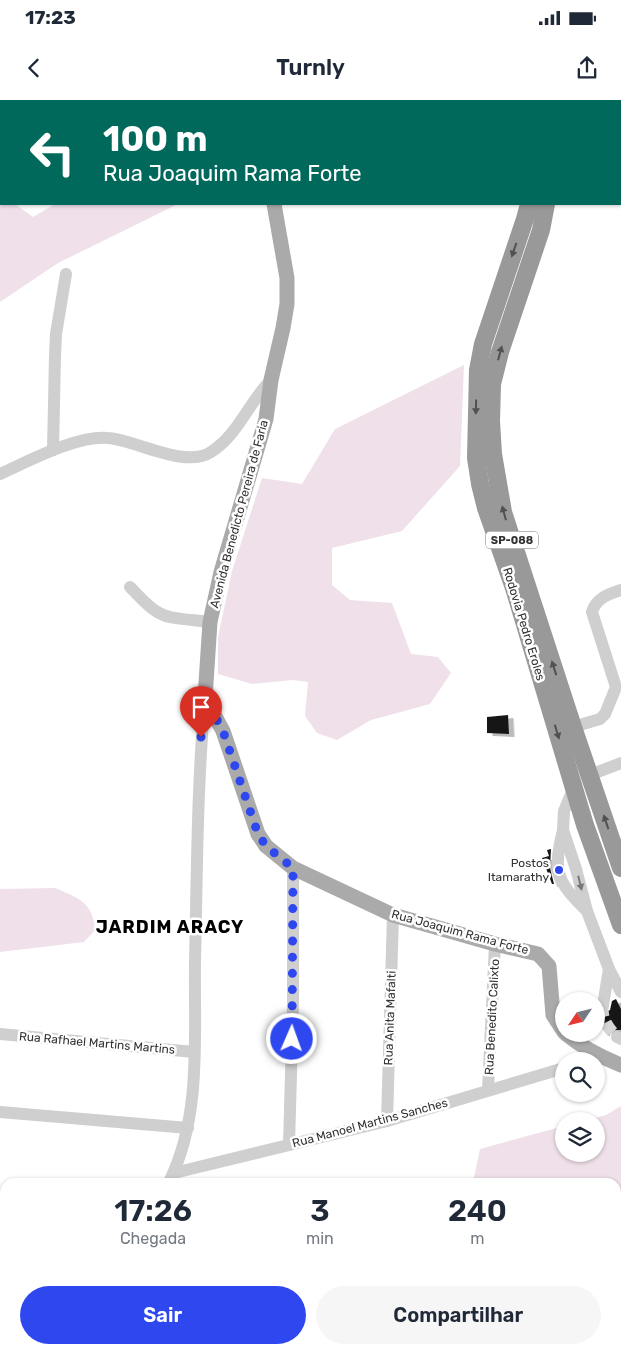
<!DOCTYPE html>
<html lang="pt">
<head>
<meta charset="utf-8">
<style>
	body { margin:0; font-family:Rubik,sans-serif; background:#f6f6f7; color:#1f2937; height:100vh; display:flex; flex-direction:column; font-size:19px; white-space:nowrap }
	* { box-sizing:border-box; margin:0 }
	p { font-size:16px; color:#747a83 }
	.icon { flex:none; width:28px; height:28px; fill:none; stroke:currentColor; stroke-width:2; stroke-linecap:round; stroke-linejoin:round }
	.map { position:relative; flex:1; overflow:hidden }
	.details { position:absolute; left:0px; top:1078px; width:621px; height:176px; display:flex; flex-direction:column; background:#fff; border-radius:15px 15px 0 0; box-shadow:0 1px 4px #0004 }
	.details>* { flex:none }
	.hud { position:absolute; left:0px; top:0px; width:621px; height:105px; box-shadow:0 1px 4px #0004; background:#00695c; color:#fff; overflow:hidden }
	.needle { width:32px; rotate:235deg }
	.controls { position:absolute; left:555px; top:892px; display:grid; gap:10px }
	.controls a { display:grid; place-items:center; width:50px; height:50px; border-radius:50%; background:#fff; box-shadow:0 1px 4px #0004; font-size:25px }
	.pin { position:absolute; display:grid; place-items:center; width:42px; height:42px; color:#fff; margin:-51px -21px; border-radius:50% 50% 50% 0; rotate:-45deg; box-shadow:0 0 5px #0007 }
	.pin .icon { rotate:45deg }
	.me { position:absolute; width:55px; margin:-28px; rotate:2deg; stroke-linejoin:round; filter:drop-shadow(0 0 4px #0008) }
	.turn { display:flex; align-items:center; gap:18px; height:105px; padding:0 20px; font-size:22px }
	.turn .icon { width:65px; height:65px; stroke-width:2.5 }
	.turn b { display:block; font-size:35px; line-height:42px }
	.eta { display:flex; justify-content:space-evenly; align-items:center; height:85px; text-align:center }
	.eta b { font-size:30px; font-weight:600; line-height:35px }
	.button { display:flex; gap:10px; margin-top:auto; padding:10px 20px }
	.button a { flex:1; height:58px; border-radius:30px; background:#2e47ef; color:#fff; font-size:20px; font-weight:600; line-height:58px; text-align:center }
	.button a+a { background:#f6f6f7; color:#1f2937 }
	.status { display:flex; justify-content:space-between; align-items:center; height:35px; padding:0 25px; background:#fff; direction:ltr }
	.status svg { height:14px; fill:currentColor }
	header { display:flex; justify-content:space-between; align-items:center; height:65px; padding:0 20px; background:#fff; font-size:22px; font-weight:600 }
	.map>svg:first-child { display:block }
	.green { fill:#efe0e9 }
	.building { fill:#191919; filter:url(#shadow) }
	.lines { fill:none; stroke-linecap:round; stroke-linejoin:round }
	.minor-tunnel { stroke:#d6d6d6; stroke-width:12; stroke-dasharray:12 6; stroke-linecap:butt }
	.minor { stroke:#cfcfcf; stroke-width:12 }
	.major { stroke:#aaa; stroke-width:15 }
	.highway { stroke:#999; stroke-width:18 }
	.oneway { fill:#515151 }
	.oneway2 { fill:#797979 }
	.route { stroke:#2e47ef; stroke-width:9; stroke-dasharray:0 16.2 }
	.poi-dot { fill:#2e47ef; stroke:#fff; stroke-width:2 }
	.labels { text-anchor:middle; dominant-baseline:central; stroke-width:5; stroke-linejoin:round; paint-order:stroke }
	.shield { fill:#fff; stroke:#707070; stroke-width:1 }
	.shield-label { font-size:11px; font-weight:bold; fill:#323232 }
	.street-label { font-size:12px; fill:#323232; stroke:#fff }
	.poi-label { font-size:12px; fill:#323232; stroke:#fff; text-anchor:end }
	.district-label { font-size:18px; font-weight:bold; letter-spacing:1px; fill:#000; stroke:#fff }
</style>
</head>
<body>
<div class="status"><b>17:23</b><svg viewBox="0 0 49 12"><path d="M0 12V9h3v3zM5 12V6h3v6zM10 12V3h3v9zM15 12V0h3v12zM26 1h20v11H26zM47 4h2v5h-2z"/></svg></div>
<header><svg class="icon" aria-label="back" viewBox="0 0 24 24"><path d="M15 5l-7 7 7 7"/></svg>Turnly<svg class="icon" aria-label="share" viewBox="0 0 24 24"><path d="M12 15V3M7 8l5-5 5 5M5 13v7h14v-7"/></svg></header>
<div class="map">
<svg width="621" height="1253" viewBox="0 0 621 1253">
	<defs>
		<filter id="shadow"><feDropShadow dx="5.5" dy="3" stdDeviation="0" flood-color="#0004"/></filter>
	</defs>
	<rect width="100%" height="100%" fill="#fff"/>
	<g class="green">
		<path d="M0 93 1 104H15L33 117 55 104H178L58 163 0 202Z"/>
		<path d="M464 265 460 366 402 431 332 448V485L350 500 392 503 411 554 438 557 451 573 430 604 371 620 337 640 317 633 305 616 308 582 293 580 252 584 218 574V537L232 471 262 378 302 384 335 329Z"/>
		<path d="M55 788C78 798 93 802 95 830L84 842 0 852V789Z"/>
		<path d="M621 1006V1146H616V1082H473L480 1049 564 1026V1054H596V1021H583L606 1015Z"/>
		<path d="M621 1165V1253H598L597 1249H616V1166Z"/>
		<path d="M509 1249H550L543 1253H509Z"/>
	</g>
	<g class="building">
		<path d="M508 615 509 634 487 633V617Z"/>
		<path d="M551 749 550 768 554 784H552L542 758 549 756 547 750Z"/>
		<path d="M616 899 621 909V930H613L609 936 597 911 601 913 606 912 610 910 612 901Z"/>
	</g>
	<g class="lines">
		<path class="minor-tunnel" d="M603 905C601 919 608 928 617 937"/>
		<g class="minor">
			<path d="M53 350 55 256 56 234 66 174"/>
			<path d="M0 374C29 361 77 335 108 338 136 340 185 369 211 352 238 335 249 302 271 280"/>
			<path d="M130 487C142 499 154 514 170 517 183 520 197 520 210 522"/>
			<path d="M573 627 600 619 605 614 616 587 592 512C596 498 609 494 621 490"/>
			<path d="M590 675 621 663"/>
			<path d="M574 687 564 711 563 730 576 769 587 811 609 869 621 892"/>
			<path d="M563 730C553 772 556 781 587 811"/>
			<path d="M603 905 609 869"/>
			<path d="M0 934 194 952"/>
			<path d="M617 937 621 939"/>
			<path d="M488 990 495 844"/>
			<path d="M0 1012 188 1028"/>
			<path d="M387 1021 393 815"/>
			<path d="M289 1045 293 903V768"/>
			<path d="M174 1073 387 1021 564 968"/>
			<path d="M169 1082C202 1016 194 935 195 863 197 774 197 686 205 598"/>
			<path d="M616 1153 621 1152"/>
			<path d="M0 1210 5 1212"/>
			<path d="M55 1249 57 1253"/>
			<path d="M358 1249 362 1253"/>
			<path d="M82 1253 84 1249"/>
		</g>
		<g class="major">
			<path d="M252 0V1"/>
			<path d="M274 104 287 178V204L283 228 271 280 266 319 221 472 210 522 205 598 223 631 258 734 266 746 293 768 393 815 495 844 538 854 549 866 553 915 564 932"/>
			<path d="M566 934C583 948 601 957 621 965"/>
		</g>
		<g class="highway">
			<path d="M527 0V1"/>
			<path d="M545 0V1"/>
			<path d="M529 104 525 119 483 244 478 270 476 358 480 384 486 408 514 488 585 725 621 825"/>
			<path d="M546 104 541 130 500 252 492 284 491 321 493 354 503 412 573 627 621 768"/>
		</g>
	</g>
	<defs><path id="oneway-solid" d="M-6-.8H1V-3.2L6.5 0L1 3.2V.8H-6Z" transform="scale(1.25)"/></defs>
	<g class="oneway">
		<use href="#oneway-solid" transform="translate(514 150) rotate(109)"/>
		<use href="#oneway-solid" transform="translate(500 253) rotate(-75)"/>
		<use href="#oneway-solid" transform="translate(476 307) rotate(91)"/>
		<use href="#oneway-solid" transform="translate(504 413) rotate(-105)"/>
		<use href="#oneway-solid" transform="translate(554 568) rotate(-108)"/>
		<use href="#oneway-solid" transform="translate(557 632) rotate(73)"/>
		<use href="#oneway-solid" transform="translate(606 722) rotate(-109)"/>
	</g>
	<use class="oneway2" href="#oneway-solid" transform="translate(580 783) rotate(76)"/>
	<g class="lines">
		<path class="route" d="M201 637 205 598 223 631 258 734 266 746 293 768 292 939"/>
	</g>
	<circle class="poi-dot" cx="559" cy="770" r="5"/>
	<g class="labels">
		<rect class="shield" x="486" y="431.5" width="52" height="17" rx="4"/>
		<g class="shield-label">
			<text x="512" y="440">SP-088</text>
		</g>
		<g class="street-label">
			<text transform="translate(239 414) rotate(-75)">Avenida Benedicto Pereira de Faria</text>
			<text transform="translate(524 524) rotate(73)">Rodovia Pedro Eroles</text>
			<text transform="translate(460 832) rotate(15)">Rua Joaquim Rama Forte</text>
			<text transform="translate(492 917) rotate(-87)">Rua Benedito Calixto</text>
			<text transform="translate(390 918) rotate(-88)">Rua Anita Mafalti</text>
			<text transform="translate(97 943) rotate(5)">Rua Rafhael Martins Martins</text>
			<text transform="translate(370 1023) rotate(-15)">Rua Manoel Martins Sanches</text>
		</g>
		<g class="poi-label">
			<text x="549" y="763">Postos<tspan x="549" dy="14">Itamarathy</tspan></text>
		</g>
		<g class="district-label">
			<text x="170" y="827">JARDIM ARACY</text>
		</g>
	</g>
</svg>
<div class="controls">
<a><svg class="needle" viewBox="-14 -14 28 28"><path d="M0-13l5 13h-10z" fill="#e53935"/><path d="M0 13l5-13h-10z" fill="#747a83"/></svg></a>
<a><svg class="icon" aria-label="search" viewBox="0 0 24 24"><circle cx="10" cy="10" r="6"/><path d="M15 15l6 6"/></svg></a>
<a><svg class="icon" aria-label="layers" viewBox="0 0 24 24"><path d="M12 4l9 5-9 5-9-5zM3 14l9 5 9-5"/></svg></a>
</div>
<div class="pin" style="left:201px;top:637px;background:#d93025"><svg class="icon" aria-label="arrive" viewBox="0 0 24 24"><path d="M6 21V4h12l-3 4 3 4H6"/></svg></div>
<svg class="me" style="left:292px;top:939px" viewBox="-20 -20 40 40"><circle r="17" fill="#2e47ef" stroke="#fff" stroke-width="3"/><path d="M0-11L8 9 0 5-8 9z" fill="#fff"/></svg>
<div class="hud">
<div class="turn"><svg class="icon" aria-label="left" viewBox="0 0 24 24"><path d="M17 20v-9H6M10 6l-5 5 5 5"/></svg><div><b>100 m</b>Rua Joaquim Rama Forte</div></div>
</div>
<section class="details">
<div class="eta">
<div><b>17:26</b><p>Chegada</p></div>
<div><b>3</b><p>min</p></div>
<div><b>240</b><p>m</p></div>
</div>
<div class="button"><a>Sair</a><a>Compartilhar</a></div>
</section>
</div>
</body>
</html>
